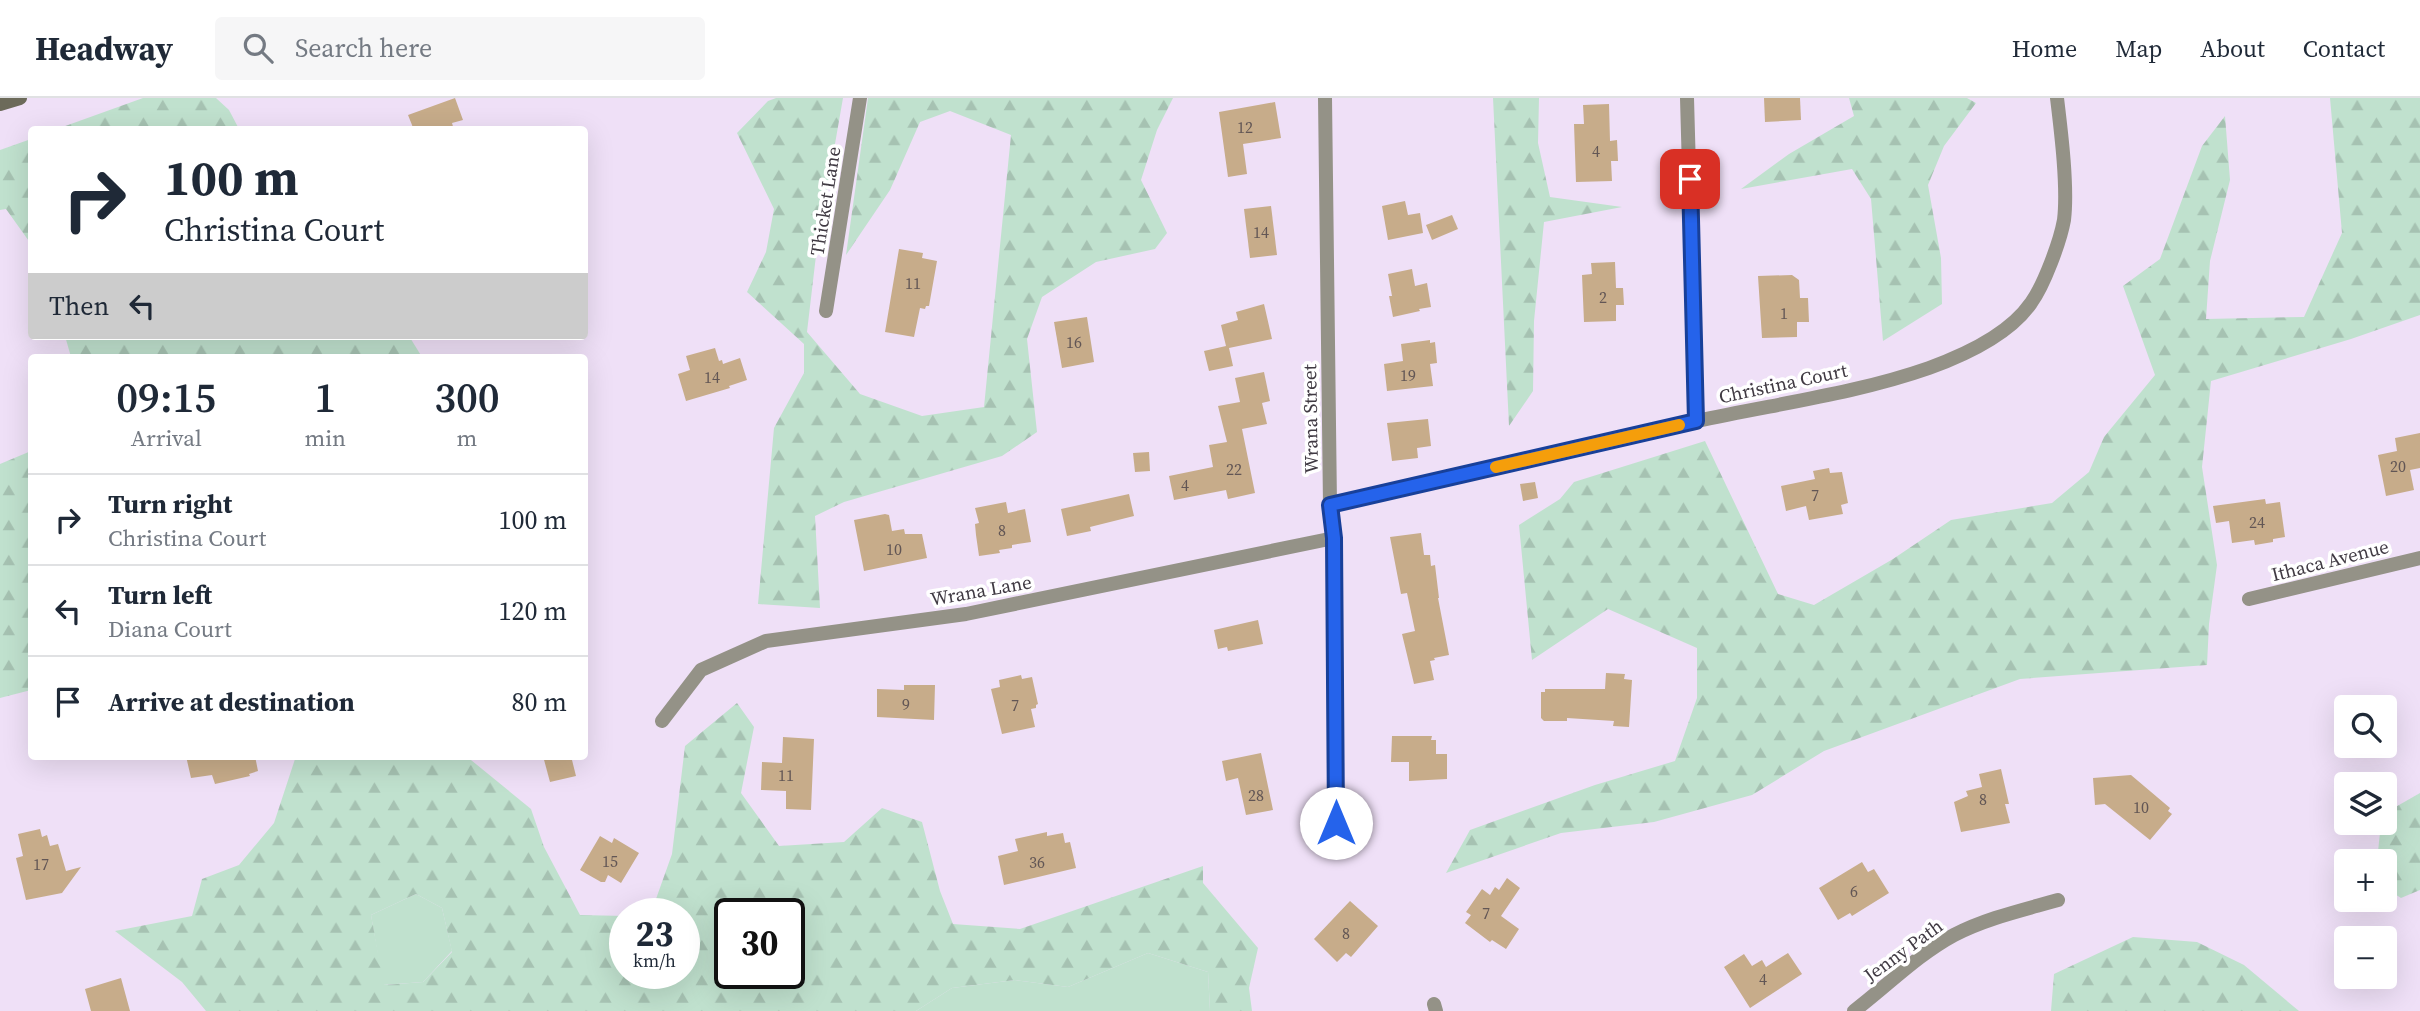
<!DOCTYPE html>
<html lang="en">
<head>
<meta charset="utf-8">
<style>
	body { margin:0; font-family:"Source Serif 4",serif; background:#f6f6f7; color:#1f2937; height:100vh; display:flex; flex-direction:column; font-size:26px; white-space:nowrap }
	* { box-sizing:border-box; margin:0 }
	p { font-size:23px; color:#747a83 }
	.icon { flex:none; width:38px; height:38px; fill:none; stroke:currentColor; stroke-width:2; stroke-linecap:round; stroke-linejoin:round }
	.map { position:relative; flex:1; overflow:hidden }
	.sheet { position:absolute; left:28px; top:256px; width:560px; height:406px; display:flex; flex-direction:column; background:#fff; border-radius:7px; box-shadow:0 7px 28px #0002 }
	.sheet>* { flex:none }
	.top-card { position:absolute; left:28px; top:28px; width:560px; height:214px; border-radius:7px; box-shadow:0 7px 28px #0002; background:#fff; color:#1f2937; overflow:hidden }
	.buttons { position:absolute; left:2334px; top:597px; display:grid; gap:14px }
	.buttons a { display:grid; place-items:center; width:63px; height:63px; border-radius:7px; background:#fff; box-shadow:0 7px 28px #0002; font-size:35px }
	.speed { position:absolute; left:609px; top:800px; display:flex; gap:14px; font-size:35px; font-weight:700; text-align:center }
	.speed>* { display:grid; place-content:center; width:91px; height:91px; border-radius:50%; background:#fff; box-shadow:0 7px 28px #0002; line-height:1 }
	.speed small { font-size:18px; font-weight:400 }
	.speed .limit { border:4px solid #111; border-radius:10px; background:#fff; color:#111 }
	.pin { position:absolute; display:grid; place-items:center; width:60px; height:60px; color:#fff; margin:-30px; border-radius:14px; box-shadow:0 4px 10px #0006 }
	.me { position:absolute; width:77px; margin:-38px; rotate:0deg; stroke-linejoin:round; filter:drop-shadow(0 0 5px #0008) }
	.turn { display:flex; align-items:center; gap:24px; height:147px; padding:0 21px; font-size:32px }
	.turn .icon { width:91px; height:91px; stroke-width:2.5 }
	.turn b { display:block; font-size:49px; line-height:60px }
	.then { display:flex; align-items:center; height:66px; padding:0 21px; background:#0003; gap:14px; font-size:26px }
	.eta { display:flex; justify-content:space-evenly; align-items:center; height:119px; text-align:center }
	.eta b { font-size:42px; font-weight:600; line-height:49px }
	ul { padding:0; list-style:none }
	li { display:flex; align-items:center; gap:21px; height:91px; padding:0 21px; border-top:2px solid #e0e1e3 }
	li div { flex:1 }
	li b { display:block; font-size:26px }
	li em { font-style:normal }
	header { display:flex; align-items:center; gap:42px; box-sizing:border-box; height:98px; padding:0 35px; background:#fff; border-bottom:2px solid #e0e1e3 }
	header strong { font-size:33px }
	nav { display:flex; gap:38px; margin-inline-start:auto; font-size:24px }
	.search { width:490px; height:63px; background:#f6f6f7; display:flex; align-items:center; gap:18px; box-sizing:border-box; padding:0 24px; border-radius:7px; color:#747a83; font-size:26px }
	.map>svg:first-child { display:block }
	.grass { fill:#c0e1ce }
	.forest { fill:url(#forest-firs); fill-rule:evenodd }
	.building { fill:#c7ac8a }
	.lines { fill:none; stroke-linecap:round; stroke-linejoin:round }
	.minor { stroke:#949287; stroke-width:14 }
	.secondary { stroke:#6c6a5a; stroke-width:14 }
	.route-casing { stroke:#184099; stroke-width:18 }
	.route { stroke:#2563eb; stroke-width:12 }
	.slow { stroke:#f59e0b; stroke-width:12 }
	.labels { text-anchor:middle; dominant-baseline:central; stroke-width:7; stroke-linejoin:round; paint-order:stroke }
	.number-label { font-size:16px; fill:#625655 }
	.street-label { font-size:19px; fill:#403a43; stroke:#fff }
</style>
</head>
<body>
<header>
<strong>Headway</strong>
<div class="search"><svg class="icon" aria-label="search" viewBox="0 0 24 24"><circle cx="10" cy="10" r="6"/><path d="M15 15l6 6"/></svg>Search here</div>
<nav><a>Home</a><a>Map</a><a>About</a><a>Contact</a></nav>
</header>
<div class="map">
<svg width="2420" height="913" viewBox="0 0 2420 913">
	<defs>
		<pattern id="forest-firs" width="22" height="20" patternUnits="userSpaceOnUse" patternTransform="scale(1.75)"><rect width="22" height="20" fill="#c0e1ce"/><path d="M5 1l3.5 6h-7zM16 11l3.5 6h-7z" fill="#a6c2b2"/></pattern>
	</defs>
	<rect width="100%" height="100%" fill="#efe0f7"/>
	<g class="grass">
		<path d="M416 796 442 810 452 853 423 884 383 887 371 817Z"/>
		<path d="M1148 855 1208 874 1210 913H916L952 890 1015 882 1068 889Z"/>
	</g>
	<g class="forest">
		<path d="M143 0H216L229 12 239 31H57Z"/>
		<path d="M776 0H843L817 149 807 234 860 296 922 318 984 309 1011 37 950 13 920 24 890 92 846 157 868 0H1173L1157 32 1141 82 1167 135 1155 151 1096 164 1042 199 1027 241 1037 334 1002 358 844 404 815 418 820 510 758 506 774 330 804 275V246L747 194 766 154 774 111 737 35 768 3Z"/>
		<path d="M1493 0H1539L1538 45 1550 99 1622 109 1544 124 1534 223 1533 293 1509 328Z"/>
		<path d="M1849 0H1967L1976 5 1944 48 1928 87 1941 160 1942 206 1883 243 1871 101 1852 71 1741 91 1789 56 1854 18Z"/>
		<path d="M2330 0H2420V217L2351 241 2211 283 2202 369 2217 467 2209 526 2207 567 2020 581 1824 653 1752 697 1654 724 1561 735 1446 775 1470 732 1595 687 1675 663 1697 600V550L1608 511 1532 562 1519 427 1560 401 1574 384 1705 343 1778 496 1814 507 1893 461 1951 422 2052 405 2089 374 2104 339 2155 277 2123 188 2160 161 2202 48 2225 18 2230 82 2210 163 2206 221 2304 219 2342 135Z"/>
		<path d="M31 41H32L31 146 6 111 0 112V52Z"/>
		<path d="M65 238H409L422 259H71Z"/>
		<path d="M31 353V592L0 600V366Z"/>
		<path d="M737 605 754 629 741 695 779 748 844 744 882 710 922 724 940 793 953 826 1020 831 1203 768V785L1258 850 1249 890 1252 913H1210L1208 874 1148 855 1068 889 1015 882 952 890 916 913H206L182 884 115 833 192 818 202 781 239 767 274 725 296 658H471V662L531 711 544 749 580 817 625 818V875H684V816L651 815 672 756 685 648ZM416 796 442 810 452 854 423 884 384 887 371 817ZM730 816H789V875H730Z"/>
		<path d="M2420 695V792L2401 800 2385 790V763H2377L2381 725 2385 724V715Z"/>
		<path d="M2133 839 2197 844 2244 867 2299 913H2051L2054 876Z"/>
	</g>
	<g class="building">
		<path d="M455 0 463 22 452 25 454 32H414L408 17Z"/>
		<path d="M1764 0H1800L1801 22 1765 24Z"/>
		<path d="M1275 4 1281 40 1243 46 1247 76 1228 79 1219 14Z"/>
		<path d="M1609 6 1610 43 1617 42 1618 63H1611L1612 83 1576 84 1574 26H1584L1583 7Z"/>
		<path d="M1405 103 1408 117 1420 115 1423 135 1388 142 1382 108Z"/>
		<path d="M1271 108 1277 157 1250 160 1244 111Z"/>
		<path d="M1452 117 1458 131 1432 142 1426 127Z"/>
		<path d="M899 151 923 155 922 160 937 163 929 208H926L925 211 920 210 914 239 885 234Z"/>
		<path d="M1615 164 1616 190H1623L1624 207H1616V223L1584 224 1582 177 1592 176 1591 165Z"/>
		<path d="M1412 171 1415 188 1427 185 1431 209 1419 211 1420 213 1393 219 1389 198H1392L1388 176Z"/>
		<path d="M1792 177 1799 182 1800 200H1808L1809 224H1797V239L1762 240 1758 178Z"/>
		<path d="M1264 206 1272 241 1229 250 1233 268 1209 273 1204 253 1226 248 1221 227 1238 222 1236 214Z"/>
		<path d="M1087 219 1094 264 1062 270 1054 224Z"/>
		<path d="M1430 242V245L1435 244 1437 265 1430 266 1433 288 1387 293 1384 266 1403 263 1401 246Z"/>
		<path d="M715 250 719 263 722 262 723 266 740 260 747 282 729 288 730 290 686 303 678 276 690 272 686 258Z"/>
		<path d="M1264 274 1270 303 1262 305 1267 326 1242 331 1255 395 1228 401 1226 392 1174 402 1169 378 1213 369 1209 347 1227 344 1218 308 1240 304 1235 280Z"/>
		<path d="M1428 321 1431 348 1417 350 1418 360 1392 363 1387 325Z"/>
		<path d="M2420 335V370L2410 372 2414 392 2386 398 2378 357 2397 353 2395 340Z"/>
		<path d="M1149 354 1150 373 1135 374 1133 355Z"/>
		<path d="M1829 370 1830 375 1842 374 1848 405 1841 407 1843 416 1809 422 1806 408 1786 413 1781 388 1815 381 1813 373Z"/>
		<path d="M1535 384 1538 400 1523 403 1520 386Z"/>
		<path d="M1129 396 1134 418 1090 429 1091 433 1067 438 1061 411Z"/>
		<path d="M2265 401 2266 406 2280 404 2285 439 2273 441V444L2255 447 2254 442 2232 445 2229 423 2216 425 2213 408Z"/>
		<path d="M1006 404 1008 415 1025 411 1031 444 1012 447V450L999 452 1000 455 979 458 976 437 975 426 979 425 975 410Z"/>
		<path d="M885 416 889 417 892 433 904 431 905 436H922L927 460 864 473 854 422Z"/>
		<path d="M1421 435 1424 457H1430L1431 468 1435 467 1439 500H1438L1449 557 1434 560 1435 562 1430 563 1434 582 1414 586 1402 536 1415 533 1407 495 1401 496 1390 439Z"/>
		<path d="M1258 522 1263 546 1228 553 1227 549 1218 551 1214 532Z"/>
		<path d="M1606 575 1625 576 1624 581 1632 582 1629 629 1613 628 1614 623 1567 620V623H1544L1541 620V594H1545V591H1605Z"/>
		<path d="M1021 577 1022 581 1032 579 1038 606 1036 607V610L1031 611 1035 629 1002 636 991 591 1000 589 999 582Z"/>
		<path d="M904 587H935L934 622 877 619V591L904 592Z"/>
		<path d="M1392 638H1432L1431 642H1436V656H1447V681L1409 683V664H1391Z"/>
		<path d="M783 639 814 641 811 712 786 711V693L761 692 762 664 782 665Z"/>
		<path d="M1261 655 1273 712 1246 717 1238 680 1226 683 1222 663Z"/>
		<path d="M186 658H255L258 673 249 676 250 678 215 686 212 677 191 680Z"/>
		<path d="M543 658H571L576 678 550 684Z"/>
		<path d="M2001 671 2009 706H2005L2010 725 1961 734 1954 704 1968 698 1966 693 1982 689 1979 676Z"/>
		<path d="M2131 677 2170 710 2168 713 2172 716 2150 742 2105 706 2095 707 2093 680Z"/>
		<path d="M40 731 42 739 47 737 50 748 58 746 66 773 81 769 62 795 26 802 16 760 23 758 18 736Z"/>
		<path d="M1047 734V738L1063 735 1065 745 1070 744 1076 770 1004 787 998 758 1018 753 1015 741Z"/>
		<path d="M600 738 612 745 614 740 639 755 621 785 608 777 605 784H601L580 772Z"/>
		<path d="M1862 764 1868 774 1874 771 1889 795 1852 818 1850 815 1838 822 1819 790Z"/>
		<path d="M1507 780 1520 790 1501 818 1519 831 1506 851 1492 842 1490 844 1465 825 1471 817 1466 814 1482 791 1490 797 1495 789 1499 792Z"/>
		<path d="M1350 803 1378 828 1351 859 1346 855 1337 864 1314 841Z"/>
		<path d="M1788 855 1802 876 1750 910 1724 869 1744 856 1752 868 1762 862 1766 869Z"/>
		<path d="M121 880 130 913H91L85 891Z"/>
	</g>
	<g class="lines">
		<g class="minor">
			<path d="M1325 0 1330 407 1334 440 1336 725"/>
			<path d="M1687 0 1696 323"/>
			<path d="M826 213 860 0"/>
			<path d="M1330 407C1452 379 1574 350 1697 323 1774 306 1855 296 1929 270 1965 257 2009 237 2031 205 2044 187 2060 144 2064 122 2068 89 2061 33 2057 0"/>
			<path d="M2249 501 2420 460"/>
			<path d="M662 623 701 572 766 543 966 516 1334 440"/>
			<path d="M1434 906 1436 913"/>
			<path d="M1854 913C1887 888 1917 857 1954 837 1987 820 2023 812 2058 802"/>
		</g>
		<path class="secondary" d="M0 6 20 0"/>
	</g>
	<g class="lines">
		<g class="route-casing">
			<path id="route" d="M1336 725 1334 440 1330 407 1696 323 1690 81"/>
		</g>
		<use href="#route" class="route"/>
		<path class="slow" d="M1496 369 1679 327"/>
	</g>
	<g class="labels">
		<g class="number-label">
			<text x="1245" y="29">12</text>
			<text x="1596" y="53">4</text>
			<text x="1261" y="134">14</text>
			<text x="913" y="185">11</text>
			<text x="1603" y="199">2</text>
			<text x="1784" y="215">1</text>
			<text x="1074" y="244">16</text>
			<text x="1408" y="277">19</text>
			<text x="712" y="279">14</text>
			<text x="2398" y="368">20</text>
			<text x="1234" y="371">22</text>
			<text x="1185" y="387">4</text>
			<text x="1815" y="397">7</text>
			<text x="2257" y="424">24</text>
			<text x="1002" y="432">8</text>
			<text x="894" y="451">10</text>
			<text x="906" y="606">9</text>
			<text x="1015" y="607">7</text>
			<text x="786" y="677">11</text>
			<text x="1256" y="697">28</text>
			<text x="1983" y="701">8</text>
			<text x="2141" y="709">10</text>
			<text x="610" y="763">15</text>
			<text x="1037" y="764">36</text>
			<text x="41" y="766">17</text>
			<text x="1854" y="793">6</text>
			<text x="1486" y="815">7</text>
			<text x="1346" y="835">8</text>
			<text x="1763" y="881">4</text>
		</g>
		<g class="street-label">
			<text transform="translate(825 103) rotate(-81)">Thicket Lane</text>
			<text transform="translate(1783 285) rotate(-12)">Christina Court</text>
			<text transform="translate(1310 321) rotate(-91)">Wrana Street</text>
			<text transform="translate(2330 462) rotate(-14)">Ithaca Avenue</text>
			<text transform="translate(981 492) rotate(-10)">Wrana Lane</text>
			<text transform="translate(1903 852) rotate(-36)">Jenny Path</text>
		</g>
	</g>
</svg>
<div class="buttons">
<a><svg class="icon" aria-label="search" viewBox="0 0 24 24"><circle cx="10" cy="10" r="6"/><path d="M15 15l6 6"/></svg></a>
<a><svg class="icon" aria-label="layers" viewBox="0 0 24 24"><path d="M12 4l9 5-9 5-9-5zM3 14l9 5 9-5"/></svg></a>
<a>+</a>
<a>−</a>
</div>
<div class="speed"><div>23<small>km/h</small></div><div class="limit">30</div></div>
<div class="pin" style="left:1690px;top:81px;background:#d93025"><svg class="icon" aria-label="arrive" viewBox="0 0 24 24"><path d="M6 21V4h12l-3 4 3 4H6"/></svg></div>
<svg class="me" style="left:1336px;top:725px" viewBox="-20 -20 40 40"><circle r="19" fill="#fff"/><path d="M0-13L10 11 0 6-10 11z" fill="#2563eb"/></svg>
<div class="top-card">
<div class="turn"><svg class="icon" aria-label="right" viewBox="0 0 24 24"><path d="M7 20v-9h11M14 6l5 5-5 5"/></svg><div><b>100 m</b>Christina Court</div></div>
<div class="then">Then<svg class="icon" aria-label="left" viewBox="0 0 24 24"><path d="M17 20v-9H6M10 6l-5 5 5 5"/></svg></div>
</div>
<section class="sheet">
<div class="eta">
<div><b>09:15</b><p>Arrival</p></div>
<div><b>1</b><p>min</p></div>
<div><b>300</b><p>m</p></div>
</div>
<ul>
<li><svg class="icon" aria-label="right" viewBox="0 0 24 24"><path d="M7 20v-9h11M14 6l5 5-5 5"/></svg><div><b>Turn right</b><p>Christina Court</p></div><em>100 m</em></li>
<li><svg class="icon" aria-label="left" viewBox="0 0 24 24"><path d="M17 20v-9H6M10 6l-5 5 5 5"/></svg><div><b>Turn left</b><p>Diana Court</p></div><em>120 m</em></li>
<li><svg class="icon" aria-label="arrive" viewBox="0 0 24 24"><path d="M6 21V4h12l-3 4 3 4H6"/></svg><div><b>Arrive at destination</b></div><em>80 m</em></li>
</ul>
</section>
</div>
</body>
</html>
